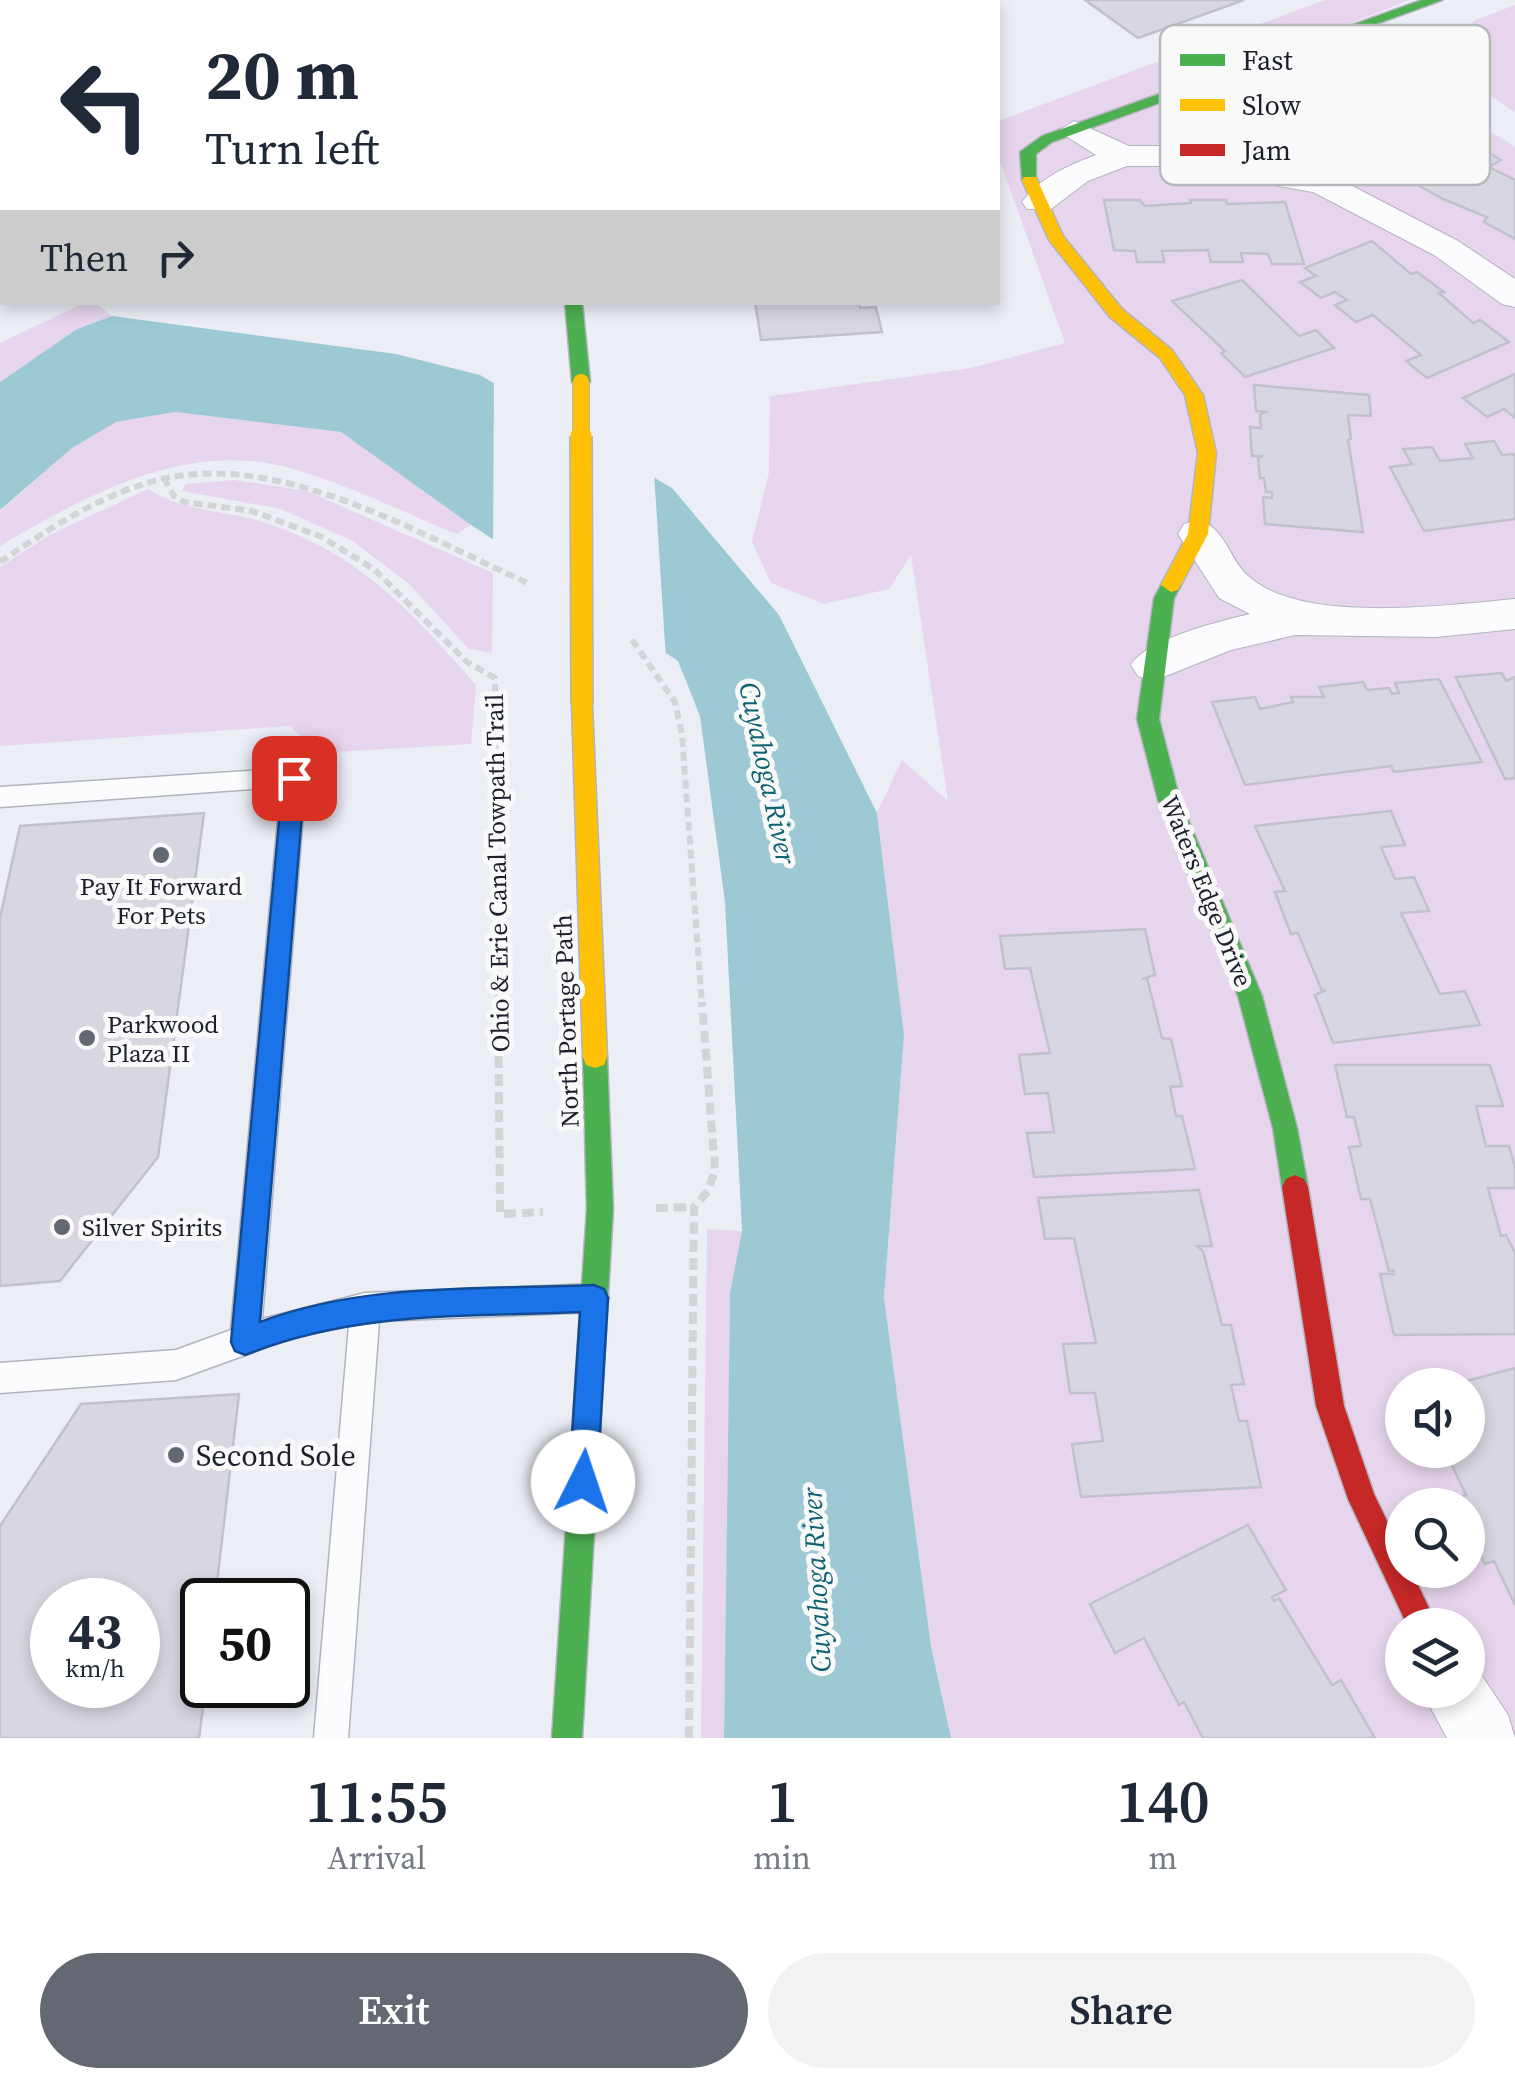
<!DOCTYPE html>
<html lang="en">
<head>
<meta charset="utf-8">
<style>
	body { margin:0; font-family:"Source Serif 4",serif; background:#f2f2f3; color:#1f2937; height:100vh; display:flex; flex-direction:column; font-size:38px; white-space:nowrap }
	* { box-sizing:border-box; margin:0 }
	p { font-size:32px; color:#747a83 }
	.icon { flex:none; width:55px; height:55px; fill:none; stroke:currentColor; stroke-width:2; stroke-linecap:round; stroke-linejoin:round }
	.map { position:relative; height:1738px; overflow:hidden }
	.details { display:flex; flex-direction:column; background:#fff; flex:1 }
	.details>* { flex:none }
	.hud { position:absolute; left:0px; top:0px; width:1000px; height:305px; box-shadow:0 5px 15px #0003; background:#fff; color:#1f2937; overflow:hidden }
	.fabs { position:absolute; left:1385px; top:1368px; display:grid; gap:20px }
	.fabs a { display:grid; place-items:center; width:100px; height:100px; border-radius:50%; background:#fff; box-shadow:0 5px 15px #0003; font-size:50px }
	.speed { position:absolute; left:30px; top:1578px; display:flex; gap:20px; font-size:50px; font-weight:700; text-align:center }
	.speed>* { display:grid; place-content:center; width:130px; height:130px; border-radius:50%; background:#fff; box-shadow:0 5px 15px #0003; line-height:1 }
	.speed small { font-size:25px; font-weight:400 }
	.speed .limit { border:5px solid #111; border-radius:15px; background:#fff; color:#111 }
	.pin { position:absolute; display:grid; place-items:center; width:85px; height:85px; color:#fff; margin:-42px; border-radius:20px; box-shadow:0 5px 15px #0006 }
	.me { position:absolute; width:110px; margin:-55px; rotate:4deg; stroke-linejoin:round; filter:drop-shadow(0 0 8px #0008) }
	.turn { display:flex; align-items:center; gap:35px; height:210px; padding:0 40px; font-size:45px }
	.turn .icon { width:130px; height:130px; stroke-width:2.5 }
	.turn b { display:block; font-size:70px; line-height:85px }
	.then { display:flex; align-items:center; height:95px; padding:0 40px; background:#0003; gap:20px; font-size:38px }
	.eta { display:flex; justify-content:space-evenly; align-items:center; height:170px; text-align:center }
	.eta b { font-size:60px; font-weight:600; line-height:70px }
	.action { display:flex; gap:20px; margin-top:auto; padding:20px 40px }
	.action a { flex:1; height:115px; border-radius:60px; background:#646872; color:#fff; font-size:40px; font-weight:600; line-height:115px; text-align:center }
	.action a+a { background:#f2f2f3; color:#1f2937 }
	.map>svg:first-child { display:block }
	.green { fill:#e7d5ed; fill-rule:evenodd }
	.water { fill:#9dc9d5 }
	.pier { fill:#ebeef5 }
	.building { fill:#d8d7e1; stroke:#c1c1cb; stroke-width:2.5; fill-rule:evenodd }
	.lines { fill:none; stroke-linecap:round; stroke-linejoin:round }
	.lane-casing { stroke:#b1b5be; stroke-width:3 }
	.street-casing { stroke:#b1b5be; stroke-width:2 }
	.fast-casing { stroke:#b1b5be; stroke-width:3 }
	.slow-casing { stroke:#b1b5be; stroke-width:3 }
	.jam-casing { stroke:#b1b5be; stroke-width:3 }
	.path-far1 { stroke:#d2d4d6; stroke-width:6; stroke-dasharray:9 5; stroke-linecap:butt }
	.path { stroke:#d2d4d6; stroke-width:8; stroke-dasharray:12 6; stroke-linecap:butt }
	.lane { fill:#fcfcfe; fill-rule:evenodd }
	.street { fill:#fcfcfe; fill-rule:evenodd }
	.fast { fill:#4caf50; fill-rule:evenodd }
	.slow { fill:#ffc107; fill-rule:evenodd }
	.jam { fill:#c62828; fill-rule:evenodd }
	.slow-bridge-far1-casing { stroke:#b1b5be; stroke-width:18; stroke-linecap:butt }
	.slow-bridge-casing { stroke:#b1b5be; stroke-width:24; stroke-linecap:butt }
	.slow-bridge-far1 { stroke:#ffc107; stroke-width:16 }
	.slow-bridge { stroke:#ffc107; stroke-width:21 }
	.route { fill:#1a73e8; stroke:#114b97; stroke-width:2.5 }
	.poi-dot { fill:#646872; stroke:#f9f9f9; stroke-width:4 }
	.labels { text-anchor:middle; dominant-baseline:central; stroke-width:10; stroke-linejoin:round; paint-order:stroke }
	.street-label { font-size:25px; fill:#1c202c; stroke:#f9f9f9 }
	.poi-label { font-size:25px; fill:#1c202c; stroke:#f9f9f9; text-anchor:start }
	.water-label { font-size:28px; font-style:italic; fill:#0e6272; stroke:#f9f9f9 }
	.near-poi-label { font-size:30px; fill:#1c202c; stroke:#f9f9f9; text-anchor:start }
	.key { fill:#f9f9f9; stroke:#b7b8bc; stroke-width:2.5 }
	.key-label { font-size:28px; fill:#1c202c }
</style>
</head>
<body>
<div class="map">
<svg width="1515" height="1738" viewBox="0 0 1515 1738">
	<rect width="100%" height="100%" fill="#ebeef5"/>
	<g class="green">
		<path d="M1325 0H1410L1332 30 1515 147V1738H951L931 1646 884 1298 904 1035 877 813 902 760 948 801 911 555 889 589 824 604 771 583 752 542 769 472 770 396 971 368 1065 343 998 156V121ZM1402 1385H1468V1450H1402ZM1402 1505H1468V1570H1402ZM1402 1625H1468V1690H1402Z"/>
		<path d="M1515 5V112L1492 97 1467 58 1473 21Z"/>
		<path d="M84 303H95L112 316 77 329 0 382V343Z"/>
		<path d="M175 412 341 432 471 525 456 534C403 512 349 485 293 469 188 438 87 495 0 546V511L72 448 115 422Z"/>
		<path d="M234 480 307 491 493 573 492 653 469 649 409 584 353 541 281 509 182 491 186 484Z"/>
		<path d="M148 489C183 512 227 510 266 523 360 554 412 612 476 685L471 744 318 753 290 726 0 746V567L49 535Z"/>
		<path d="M707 1229 742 1231 730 1292 724 1738H701Z"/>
	</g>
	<path class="water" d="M112 316 396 354 480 375 672 488 779 615 877 813 904 1035 884 1298 931 1646 951 1738H724L730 1292 742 1231 725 902 700 716 678 661 471 525 341 432 175 412 116 422 72 448 0 510V382L77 329Z"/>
	<path class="pier" d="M494 377 654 472 666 660 493 546Z"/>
	<g class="building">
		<path d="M0 0H96L2 2V99Z"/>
		<path d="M1085 0H1244L1138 38Z"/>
		<path d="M1434 121 1458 134 1448 140 1469 152 1478 147 1501 160 1489 167 1515 180V239L1484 222 1487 217 1443 199 1414 183 1419 180 1370 156Z"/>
		<path d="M1104 200H1140L1145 206 1191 203 1190 200H1226L1227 204 1285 202 1304 264H1272L1268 254 1241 253 1243 262H1211L1208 250 1162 251 1164 262H1137L1135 251 1114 250Z"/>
		<path d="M1372 241 1411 274 1417 272 1444 292 1439 293 1473 323 1480 320 1509 342 1427 378 1406 361 1421 355 1373 315 1356 322 1335 305 1347 300 1335 292 1321 298 1300 282 1316 276 1305 268Z"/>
		<path d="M1242 280 1299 336 1316 330 1334 348 1245 377 1221 353 1225 351 1172 301Z"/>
		<path d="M755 302H859L860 308 876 307 882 332 761 340Z"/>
		<path d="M1515 374V418L1504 409 1487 417 1463 398Z"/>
		<path d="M1254 385 1369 395 1371 416 1348 415 1351 439 1348 440 1363 532 1265 524 1263 497 1272 498V492H1266L1264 478H1260L1258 458 1263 456H1252L1250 427 1261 428 1260 415 1266 412 1256 411Z"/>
		<path d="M1494 441 1502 455 1515 454V519L1424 531 1390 467 1412 464 1403 449 1432 447 1440 461 1473 458 1465 444Z"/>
		<path d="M1502 673 1506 681 1515 677V778L1505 779 1456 677Z"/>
		<path d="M1439 679 1482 762 1394 772 1391 766 1245 785 1212 702 1255 697 1260 709 1293 702 1291 697H1324L1319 687 1363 682 1367 690 1389 688 1392 694 1399 693 1395 683Z"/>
		<path d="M1391 811 1405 845 1381 847 1395 879 1414 877 1429 911 1401 913 1440 994 1465 991 1480 1025 1333 1043 1315 995 1326 990 1322 991 1298 933 1291 934 1275 892 1285 891 1255 826Z"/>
		<path d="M204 813 158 1157 60 1281 0 1286V918L20 826Z"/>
		<path d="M1145 929 1155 975 1142 979 1147 978 1162 1038 1171 1039 1182 1086 1170 1087 1176 1116H1182L1195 1169 1034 1177 1027 1133 1054 1132 1048 1093 1025 1094 1019 1055 1050 1053 1030 968 1005 969 1000 936Z"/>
		<path d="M1335 1065H1490L1503 1106H1476L1486 1146H1509L1515 1167V1188H1488L1501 1236 1506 1235 1515 1253V1334L1394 1335 1380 1274H1394V1270L1389 1271 1370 1199H1361L1349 1147 1361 1146 1354 1117H1347Z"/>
		<path d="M1199 1190 1212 1246H1197L1203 1251 1222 1325H1231L1244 1384 1231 1385 1239 1421H1247L1261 1487 1081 1497 1072 1444 1103 1441 1095 1393H1070L1063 1344 1096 1343 1074 1238 1045 1239 1038 1198Z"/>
		<path d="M1515 1368V1605L1494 1561 1485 1564 1468 1528V1505H1457L1454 1498 1466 1495 1448 1457 1441 1459 1437 1450H1468V1385H1452Z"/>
		<path d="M239 1394 215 1600H202L206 1685 199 1738H0V1526L81 1404ZM52 1600H138V1685H52Z"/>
		<path d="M1248 1525 1286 1590 1272 1597 1274 1601 1279 1598 1332 1685 1341 1680 1375 1738H1203L1184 1702 1179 1705 1144 1638 1115 1653 1090 1604Z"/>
	</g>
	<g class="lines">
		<g class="lane-casing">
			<path id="lane" d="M294 768 306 777 262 1319 365 1293 594 1284 604 1288 609 1298 604 1308 594 1312 379 1321 348 1738H314L349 1325 292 1338 176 1380 0 1393V1363L176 1350 231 1330 281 787 0 807V787Z"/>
		</g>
		<g class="street-casing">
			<g id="street">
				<path d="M1074 121 1129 146H1166L1335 177 1458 241 1515 279V307L1502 304 1434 255 1313 192 1166 166H1127L1088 181 1051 209H1027L1022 202C1039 178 1069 165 1096 155L1058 131Z"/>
				<path d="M1198 520C1226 528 1228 558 1248 576 1302 625 1446 605 1515 599V629L1436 637 1295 635 1231 650 1153 681 1138 676 1131 665C1146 639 1221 621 1250 614L1219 598 1178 534 1184 524Z"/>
				<path d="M1468 1664 1476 1667 1508 1715 1515 1738H1447L1421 1690H1468Z"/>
			</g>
		</g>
		<g class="fast-casing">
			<g id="fast">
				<path d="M1422 0H1442L1052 142 1036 154V183L1022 180 1020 152 1042 136Z"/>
				<path d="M565 302H582L590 382 581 388 572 382Z"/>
				<path d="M1171 578 1181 585 1174 598 1159 719 1180 800 1262 996 1297 1128 1308 1187 1304 1195 1295 1199 1286 1195 1282 1187 1273 1128 1238 996 1158 800 1137 719 1154 598 1164 580Z"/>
				<path d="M595 1046 604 1049 607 1057 613 1209 582 1738H552L587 1209 583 1057 586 1049Z"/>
			</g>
		</g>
		<g class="slow-casing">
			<g id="slow">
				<path d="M1024 177H1036L1063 236 1122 309 1172 350 1203 395 1216 453 1208 534 1178 590 1171 592 1161 585 1188 534 1198 453 1185 395 1160 358 1110 317 1049 240 1022 180Z"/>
				<path d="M582 696 592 704 607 1057 604 1065 595 1068 586 1065 583 1057 572 704Z"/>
			</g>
		</g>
		<g class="jam-casing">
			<g id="jam">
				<path d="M534 0H548L549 2H535Z"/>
				<path d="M1295 1175 1304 1179 1308 1187 1344 1406 1374 1494 1402 1552V1570H1411L1437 1625H1407L1348 1499 1316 1406 1282 1187 1286 1179Z"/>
			</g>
		</g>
		<g class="path-far1">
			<path d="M164 478 174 496 184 502 252 511 322 537 375 570 467 662 495 678 498 1005"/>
			<path d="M0 562C50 528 103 493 162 479 283 451 422 536 530 584"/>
			<path d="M632 640 675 702 682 735 702 1005"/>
		</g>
		<g class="path">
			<path d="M498 1002 500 1214 543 1212"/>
			<path d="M656 1208 694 1207"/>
			<path d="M689 1738 694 1207 708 1191 715 1170 702 1002"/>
		</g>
		<use href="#lane" class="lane"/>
		<use href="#street" class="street"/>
		<use href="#fast" class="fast"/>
		<use href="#slow" class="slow"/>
		<use href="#jam" class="jam"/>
		<g class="slow-bridge-far1-casing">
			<path id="slow-bridge-far1" d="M581 382V438"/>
		</g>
		<g class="slow-bridge-casing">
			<path id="slow-bridge" d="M581 436 582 704"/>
		</g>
		<use href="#slow-bridge-far1" class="slow-bridge-far1"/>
		<use href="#slow-bridge" class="slow-bridge"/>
	</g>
	<path class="route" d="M294 769 305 778 260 1322C365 1282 483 1290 594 1285L604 1289 608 1298 597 1482 593 1492 583 1496 573 1492 569 1482 580 1312C462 1317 356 1311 245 1355L235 1351 231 1342 283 778Z"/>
	<g class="poi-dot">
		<circle cx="161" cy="855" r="10"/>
		<circle cx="87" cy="1038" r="10"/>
		<circle cx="62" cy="1227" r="10"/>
		<circle cx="176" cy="1455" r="10"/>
	</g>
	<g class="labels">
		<g class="street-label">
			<text transform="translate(497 873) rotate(-91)">Ohio &amp; Erie Canal Towpath Trail</text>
			<text transform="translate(1207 891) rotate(68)">Waters Edge Drive</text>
			<text transform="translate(566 1021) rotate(-92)">North Portage Path</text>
		</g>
		<g class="poi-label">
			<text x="161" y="886" text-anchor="middle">Pay It Forward<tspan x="161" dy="29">For Pets</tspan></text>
			<text x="107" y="1024">Parkwood<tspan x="107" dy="29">Plaza II</tspan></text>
			<text x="82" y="1227">Silver Spirits</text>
		</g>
		<g class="water-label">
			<text transform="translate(768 773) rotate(78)">Cuyahoga River</text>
			<text transform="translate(816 1580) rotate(-93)">Cuyahoga River</text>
		</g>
		<g class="near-poi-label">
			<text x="196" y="1455">Second Sole</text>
		</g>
	</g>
	<rect x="1160" y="25" width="330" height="160" rx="15" class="key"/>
	<rect x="1180" y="54" width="45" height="12" fill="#4caf50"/>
	<rect x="1180" y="99" width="45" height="12" fill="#ffc107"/>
	<rect x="1180" y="144" width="45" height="12" fill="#c62828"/>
	<g class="key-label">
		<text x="1242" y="70">Fast</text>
		<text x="1242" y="115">Slow</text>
		<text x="1242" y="160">Jam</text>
	</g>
</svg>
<div class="fabs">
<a><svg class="icon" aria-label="sound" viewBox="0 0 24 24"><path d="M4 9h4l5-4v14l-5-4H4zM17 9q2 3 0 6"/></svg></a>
<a><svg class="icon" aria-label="search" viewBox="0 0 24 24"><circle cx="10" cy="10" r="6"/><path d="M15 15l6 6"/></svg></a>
<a><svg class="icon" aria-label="layers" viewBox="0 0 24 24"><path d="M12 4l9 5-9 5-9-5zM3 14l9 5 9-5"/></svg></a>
</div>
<div class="speed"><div>43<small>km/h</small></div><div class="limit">50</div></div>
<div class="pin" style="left:294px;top:778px;background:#d93025"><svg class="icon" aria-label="arrive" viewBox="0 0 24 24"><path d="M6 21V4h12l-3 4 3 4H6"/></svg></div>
<svg class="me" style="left:583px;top:1482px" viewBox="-20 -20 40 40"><circle r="19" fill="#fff"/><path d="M0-13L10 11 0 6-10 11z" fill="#1a73e8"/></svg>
<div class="hud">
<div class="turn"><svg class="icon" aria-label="left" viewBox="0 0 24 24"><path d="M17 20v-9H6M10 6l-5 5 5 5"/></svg><div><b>20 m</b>Turn left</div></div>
<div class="then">Then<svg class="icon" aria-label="right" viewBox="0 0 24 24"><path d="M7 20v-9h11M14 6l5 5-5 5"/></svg></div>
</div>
</div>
<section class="details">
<div class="eta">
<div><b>11:55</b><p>Arrival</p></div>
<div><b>1</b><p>min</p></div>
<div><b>140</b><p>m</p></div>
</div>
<div class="action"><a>Exit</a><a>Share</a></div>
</section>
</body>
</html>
